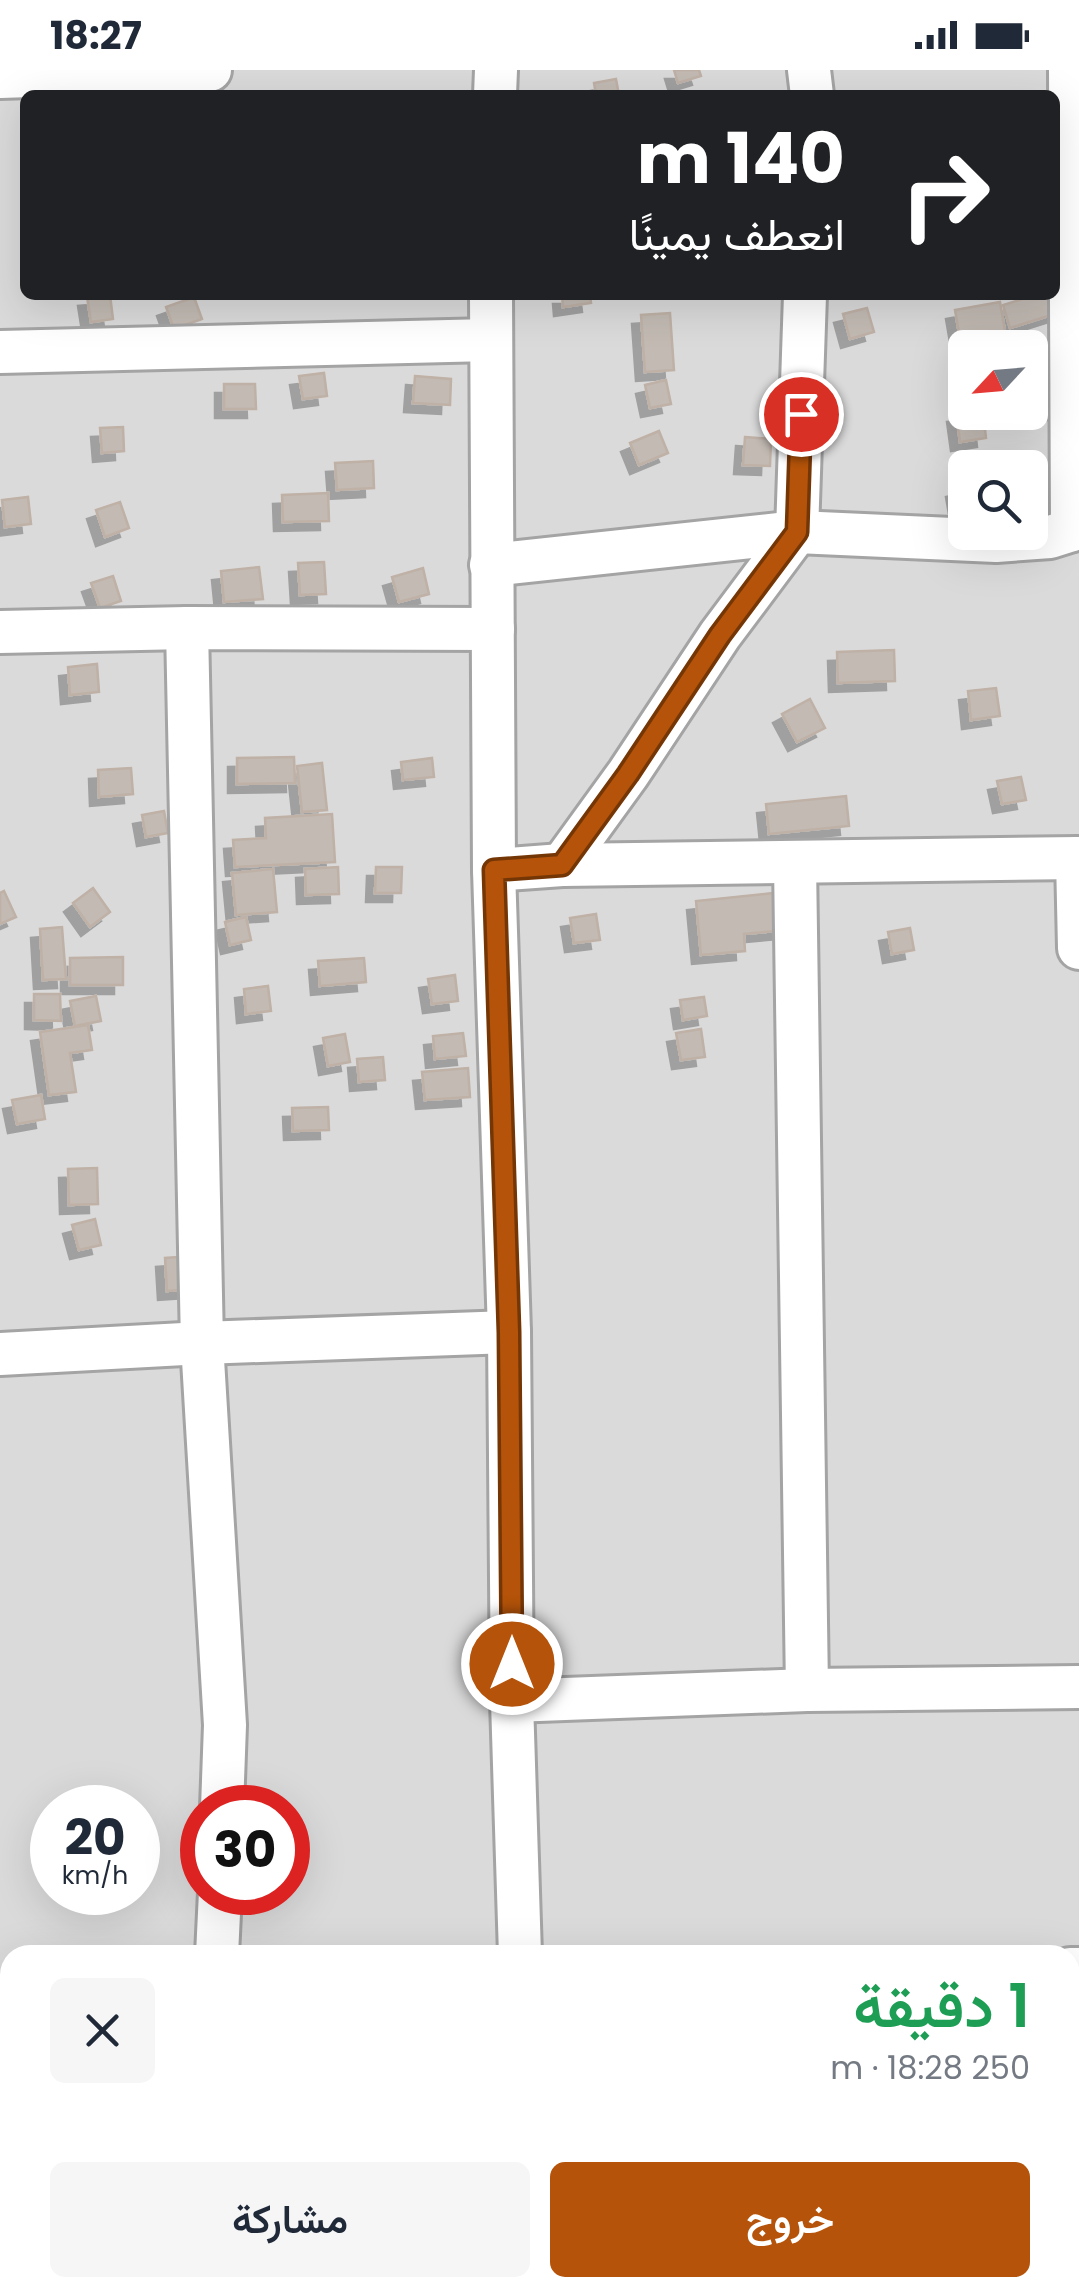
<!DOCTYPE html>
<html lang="ar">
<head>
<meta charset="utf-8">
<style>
	body { margin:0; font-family:Poppins,Vazirmatn,sans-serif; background:#f6f6f7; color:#1f2937; direction:rtl; height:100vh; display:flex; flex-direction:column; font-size:38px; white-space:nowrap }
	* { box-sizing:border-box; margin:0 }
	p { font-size:32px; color:#747a83 }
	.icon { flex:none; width:55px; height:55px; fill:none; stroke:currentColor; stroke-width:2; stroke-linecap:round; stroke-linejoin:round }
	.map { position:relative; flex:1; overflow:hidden; direction:ltr }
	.side { position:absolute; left:0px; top:1875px; width:1080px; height:352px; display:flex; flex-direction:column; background:#fff; border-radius:30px 30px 0 0; box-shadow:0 10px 40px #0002; direction:rtl }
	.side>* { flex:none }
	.top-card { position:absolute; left:20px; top:20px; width:1040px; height:210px; border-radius:15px; box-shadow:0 10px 40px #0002; direction:rtl; background:#202124; color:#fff; overflow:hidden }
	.needle { width:65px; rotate:244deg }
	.controls { position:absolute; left:948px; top:260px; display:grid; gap:20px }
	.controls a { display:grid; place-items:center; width:100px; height:100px; border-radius:15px; background:#fff; box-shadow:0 10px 40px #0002; font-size:50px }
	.speed { position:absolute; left:30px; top:1715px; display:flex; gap:20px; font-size:50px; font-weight:700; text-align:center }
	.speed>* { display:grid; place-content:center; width:130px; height:130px; border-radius:50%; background:#fff; box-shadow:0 10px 40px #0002; line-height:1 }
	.speed small { font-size:25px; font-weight:400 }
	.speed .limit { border:15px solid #d22; background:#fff; color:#111 }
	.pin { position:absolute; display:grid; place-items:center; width:85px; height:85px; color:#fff; margin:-42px; border:5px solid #fff; border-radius:50%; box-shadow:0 2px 10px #0007 }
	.me { position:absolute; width:110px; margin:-55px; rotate:0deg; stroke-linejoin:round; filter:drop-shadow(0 0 8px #0008) }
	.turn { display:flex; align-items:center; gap:35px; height:210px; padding:0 50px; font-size:45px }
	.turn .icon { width:130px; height:130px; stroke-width:2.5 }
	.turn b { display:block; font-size:70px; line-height:85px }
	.round { display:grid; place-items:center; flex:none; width:105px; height:105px; border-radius:15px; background:#f6f6f7 }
	.summary { display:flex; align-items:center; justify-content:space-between; height:170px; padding:0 50px }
	h1 { font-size:60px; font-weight:600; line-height:75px; color:#1e9e55 }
	.primary-button { display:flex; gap:20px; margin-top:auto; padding:20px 50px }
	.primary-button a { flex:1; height:115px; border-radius:15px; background:#b45309; color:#fff; font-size:40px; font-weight:600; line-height:115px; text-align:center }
	.primary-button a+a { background:#f6f6f7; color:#1f2937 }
	.status { display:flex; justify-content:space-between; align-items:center; height:70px; padding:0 50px; background:#fff; direction:ltr }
	.status svg { height:28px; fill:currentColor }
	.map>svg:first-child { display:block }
	.residential { fill:#dbdada; fill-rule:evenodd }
	.building { fill:#c2bab3; stroke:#bfb1a6; stroke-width:2.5; filter:url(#shadow) }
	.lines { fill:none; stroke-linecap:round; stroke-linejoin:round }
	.street-casing { stroke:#a4a4a4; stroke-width:48 }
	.street { stroke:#fff; stroke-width:42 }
	.route-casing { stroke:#753606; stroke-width:25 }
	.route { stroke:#b45309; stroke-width:18 }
</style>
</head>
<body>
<div class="status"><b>18:27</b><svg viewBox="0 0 49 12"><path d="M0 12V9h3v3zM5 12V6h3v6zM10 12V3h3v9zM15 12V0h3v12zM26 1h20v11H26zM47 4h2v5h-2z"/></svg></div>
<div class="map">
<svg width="1079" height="2226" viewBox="0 0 1079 2226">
	<defs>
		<filter id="shadow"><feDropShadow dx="-9" dy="9" stdDeviation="0" flood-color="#0004"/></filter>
	</defs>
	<rect width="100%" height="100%" fill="#eeeae3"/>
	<path class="residential" d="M0 0H1079V2226H0ZM25 25H1055V225H25ZM965 278H1030V342H965ZM965 398H1030V462H965ZM52 1738H138V1822H52ZM202 1738H288V1822H202ZM10 1885H1070V2218H10Z"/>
	<g class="building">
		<path d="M674 0H699L701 6 678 13Z"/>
		<path d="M616 9 619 25H596L594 13Z"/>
		<path d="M110 225 113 249 91 252 87 227Z"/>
		<path d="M562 225H590L591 233 563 237Z"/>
		<path d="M1035 225H1055L1064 241 1010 258 1003 235Z"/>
		<path d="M194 227 202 249 174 259 166 237Z"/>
		<path d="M1000 232 1005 261 960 269 955 240Z"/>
		<path d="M867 238 874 262 850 269 843 244Z"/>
		<path d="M670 243 674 300 645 302 641 245Z"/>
		<path d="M324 303 327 326 303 329 299 306Z"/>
		<path d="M415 306 451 309 450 335 413 333Z"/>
		<path d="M666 310 671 334 650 338 645 315Z"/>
		<path d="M224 314H255L256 339H224Z"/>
		<path d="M1063 320 1066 340 1041 343 1039 323Z"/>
		<path d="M983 342 986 368 960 372 956 343Z"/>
		<path d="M123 357 124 381 102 383 100 358Z"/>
		<path d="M659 361 668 383 639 395 630 373Z"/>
		<path d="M745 367 771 369 770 396 743 395Z"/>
		<path d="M373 391 374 418 337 420 335 393Z"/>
		<path d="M965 416V447H960L955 418Z"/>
		<path d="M328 423 329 451 283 452 282 425Z"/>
		<path d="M28 427 31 454 5 457 2 430Z"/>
		<path d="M120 432 129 458 105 467 96 440Z"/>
		<path d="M324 492 326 524 300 525 298 493Z"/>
		<path d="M259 497 263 529 224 532 221 501Z"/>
		<path d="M423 498 429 524 399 532 392 507Z"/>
		<path d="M113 506 121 531 100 538 91 513Z"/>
		<path d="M894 580 895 611 838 613 837 582Z"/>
		<path d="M97 594 99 622 70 625 68 597Z"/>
		<path d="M996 618 1000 646 971 650 968 621Z"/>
		<path d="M810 629 825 658 797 672 782 644Z"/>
		<path d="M294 687 295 713 237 714V688Z"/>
		<path d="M432 688 434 707 403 710 401 692Z"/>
		<path d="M322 693 327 740 302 742 297 696Z"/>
		<path d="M131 698 133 724 99 727 98 700Z"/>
		<path d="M1021 707 1026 730 1002 734 997 711Z"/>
		<path d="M846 726 849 756 769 764 766 734Z"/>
		<path d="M164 741 168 763 146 767 142 745Z"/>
		<path d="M332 744 335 792 235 797 233 770 266 768 265 748Z"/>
		<path d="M338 797 339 824 306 825 305 799Z"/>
		<path d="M376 797H402L401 823H375Z"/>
		<path d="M273 799 277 842 236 845 232 803Z"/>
		<path d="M93 818 110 842 90 857 73 833Z"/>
		<path d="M4 821 16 847 0 854V823Z"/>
		<path d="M783 822 786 860 744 864 745 881 701 885 696 831Z"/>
		<path d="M596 844 600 870 574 873 570 848Z"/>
		<path d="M246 847 251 870 230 875 225 852Z"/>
		<path d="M62 857 66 909 43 910 40 859Z"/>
		<path d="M910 858 914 880 892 884 888 862Z"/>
		<path d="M123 887V915H70V888Z"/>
		<path d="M364 888 366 912 320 916 318 891Z"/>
		<path d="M455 905 458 931 432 934 428 909Z"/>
		<path d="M268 916 271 941 246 944 244 919Z"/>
		<path d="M34 924H60L61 951 34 950Z"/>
		<path d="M96 926 101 951 75 956 70 931Z"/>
		<path d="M704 927 707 946 683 950 680 930Z"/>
		<path d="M88 955 92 980 70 983 76 1022 49 1025 40 962Z"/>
		<path d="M701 959 705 987 681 990 676 963Z"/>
		<path d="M463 963 466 986 435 989 433 966Z"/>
		<path d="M345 964 350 992 328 996 323 968Z"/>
		<path d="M383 987 385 1010 359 1012 357 989Z"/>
		<path d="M468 998 470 1027 425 1030 422 1002Z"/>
		<path d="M41 1025 45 1049 17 1054 12 1030Z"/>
		<path d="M328 1037 329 1060 293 1061 292 1038Z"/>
		<path d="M97 1098 98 1134 69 1135 68 1099Z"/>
		<path d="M95 1149 101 1175 79 1180 72 1155Z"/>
		<path d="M192 1186 194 1219 167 1221 165 1188Z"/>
	</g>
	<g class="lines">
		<g class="street-casing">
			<g id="street">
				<path d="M809 0 812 25"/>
				<path d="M1070 0 1072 460"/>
				<path d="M0 7 210 0"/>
				<path d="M495 25 496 0"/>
				<path d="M491 225 494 800 509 1262 512 1631 520 1885"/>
				<path d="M0 282 490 270"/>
				<path d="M491 495 797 462 996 471 1050 467 1072 460 1079 453"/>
				<path d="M187 558 202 1273 225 1655 222 1738"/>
				<path d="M0 562 187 558 493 559"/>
				<path d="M1077 788 1079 878"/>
				<path d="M795 793 807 1620"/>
				<path d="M562 795 628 704 720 565 797 462 805 225"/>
				<path d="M494 800 562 795 1079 788"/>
				<path d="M0 1284 202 1273 509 1262"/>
				<path d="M512 1631 807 1620 1079 1617"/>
				<path d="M217 1885 220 1822"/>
				<path d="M1070 1899H1079"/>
				<path d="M0 2032H10"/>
				<path d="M1070 2197H1079"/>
				<path d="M529 2218V2226"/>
				<path d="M818 2218 819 2226"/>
			</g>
		</g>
		<use href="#street" class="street"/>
	</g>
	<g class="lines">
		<g class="route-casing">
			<path id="route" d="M512 1594 509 1262 494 800 562 795 628 704 720 565 797 462 801 344"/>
		</g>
		<use href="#route" class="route"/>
	</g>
</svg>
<div class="controls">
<a><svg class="needle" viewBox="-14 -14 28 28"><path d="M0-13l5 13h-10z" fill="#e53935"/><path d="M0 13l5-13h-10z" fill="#747a83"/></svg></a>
<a><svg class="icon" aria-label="search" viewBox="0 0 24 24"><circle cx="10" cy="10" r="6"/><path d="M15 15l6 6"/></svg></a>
</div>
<div class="speed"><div>20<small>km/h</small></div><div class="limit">30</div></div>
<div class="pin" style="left:801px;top:344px;background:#d93025"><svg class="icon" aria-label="arrive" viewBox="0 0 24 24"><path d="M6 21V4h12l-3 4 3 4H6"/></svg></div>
<svg class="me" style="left:512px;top:1594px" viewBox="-20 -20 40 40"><circle r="17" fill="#b45309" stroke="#fff" stroke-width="3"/><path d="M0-11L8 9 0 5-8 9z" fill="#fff"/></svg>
<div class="top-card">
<div class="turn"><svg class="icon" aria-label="right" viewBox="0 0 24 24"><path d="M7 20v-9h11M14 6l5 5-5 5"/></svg><div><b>140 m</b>انعطف يمينًا</div></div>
</div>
<section class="side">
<div class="summary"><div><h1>1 دقيقة</h1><p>250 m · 18:28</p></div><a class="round"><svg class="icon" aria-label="close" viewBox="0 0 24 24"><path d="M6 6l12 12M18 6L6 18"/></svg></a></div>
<div class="primary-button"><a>خروج</a><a>مشاركة</a></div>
</section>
</div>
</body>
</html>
